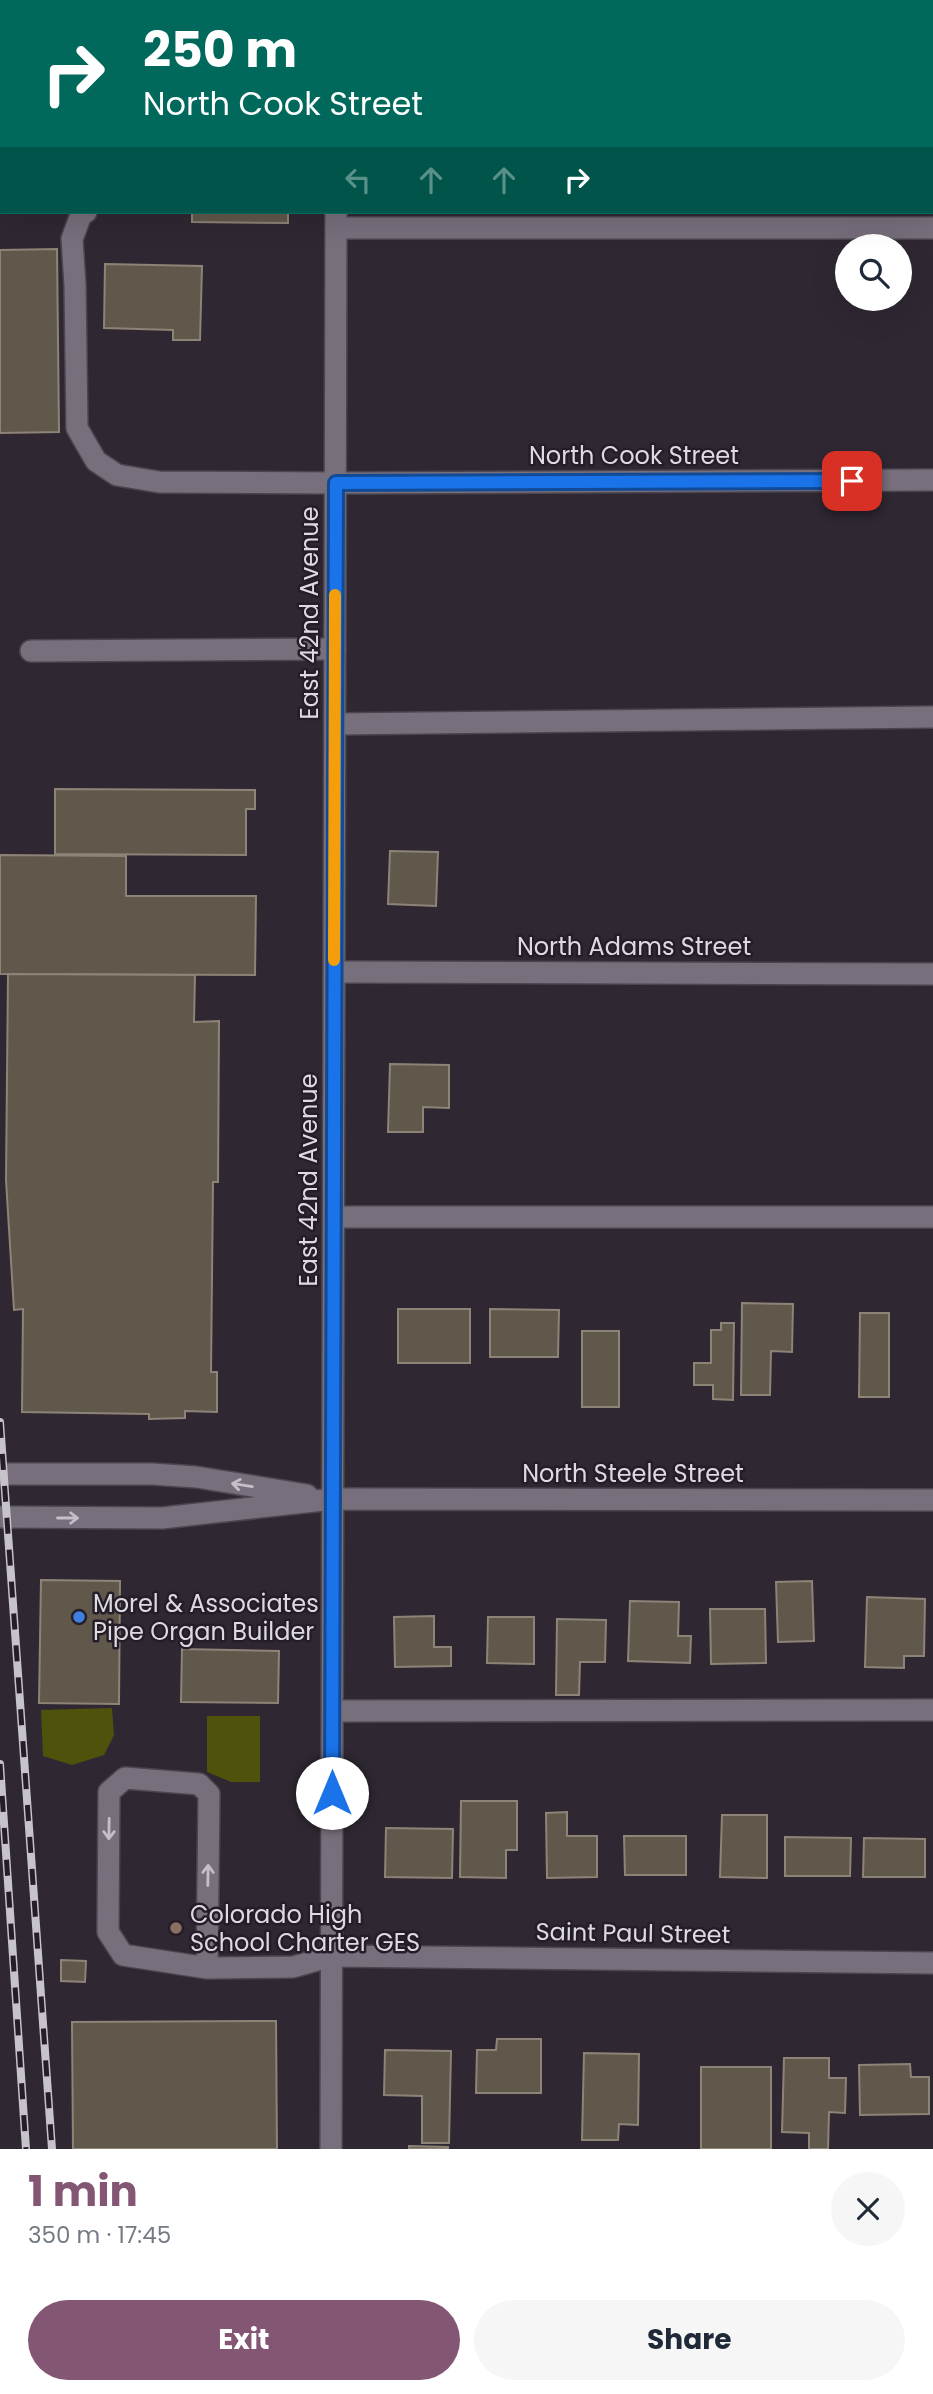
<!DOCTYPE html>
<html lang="en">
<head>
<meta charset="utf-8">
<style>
	body { margin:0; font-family:Poppins,sans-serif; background:#f6f6f7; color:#1f2937; height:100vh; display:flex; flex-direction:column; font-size:26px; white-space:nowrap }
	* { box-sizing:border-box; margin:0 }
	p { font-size:23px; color:#747a83 }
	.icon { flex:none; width:38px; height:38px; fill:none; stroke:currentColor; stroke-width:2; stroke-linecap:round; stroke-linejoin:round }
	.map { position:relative; height:2149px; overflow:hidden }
	.sheet { display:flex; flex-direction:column; background:#fff; flex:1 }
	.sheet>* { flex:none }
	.banner { position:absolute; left:0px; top:0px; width:934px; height:214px; box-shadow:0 7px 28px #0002; background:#00695c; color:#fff; overflow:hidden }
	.controls { position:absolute; left:835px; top:234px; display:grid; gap:14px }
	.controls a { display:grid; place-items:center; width:77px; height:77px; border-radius:50%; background:#fff; box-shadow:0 7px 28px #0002; font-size:35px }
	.pin { position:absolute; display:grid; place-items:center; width:60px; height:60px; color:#fff; margin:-30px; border-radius:14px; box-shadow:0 4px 10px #0006 }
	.me { position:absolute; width:77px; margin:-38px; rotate:0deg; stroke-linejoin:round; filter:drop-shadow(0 0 5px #0008) }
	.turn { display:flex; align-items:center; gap:24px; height:147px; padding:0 28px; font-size:32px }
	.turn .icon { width:91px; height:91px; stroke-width:2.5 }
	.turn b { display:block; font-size:49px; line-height:60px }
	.lanes { display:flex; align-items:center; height:66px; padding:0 28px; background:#0003; justify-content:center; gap:35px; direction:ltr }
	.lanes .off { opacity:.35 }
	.round { display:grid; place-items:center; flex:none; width:74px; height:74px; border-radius:37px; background:#f6f6f7 }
	.summary { display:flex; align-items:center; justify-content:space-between; height:119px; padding:0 28px }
	h1 { font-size:42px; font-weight:700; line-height:52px; color:#835674 }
	.action { display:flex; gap:14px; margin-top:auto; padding:14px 28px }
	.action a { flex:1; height:80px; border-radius:42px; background:#835674; color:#fff; font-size:28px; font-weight:700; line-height:80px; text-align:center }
	.action a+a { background:#f6f6f7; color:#1f2937 }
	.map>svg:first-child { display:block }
	.green { fill:#4e520b }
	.building { fill:#61584c; stroke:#8d8376; stroke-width:2 }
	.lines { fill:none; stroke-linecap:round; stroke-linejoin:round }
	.minor-casing { stroke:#4b454e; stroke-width:24 }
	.minor { stroke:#776f7c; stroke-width:21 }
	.rail-casing { stroke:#c7c3ca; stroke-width:8 }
	.rail { stroke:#251e29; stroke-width:5; stroke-dasharray:16; stroke-linecap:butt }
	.oneway { stroke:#c4bfc8 }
	.route-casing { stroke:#114b97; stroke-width:18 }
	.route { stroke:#1a73e8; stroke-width:12 }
	.slow { stroke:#f59e0b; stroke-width:12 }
	.shop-dot { fill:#3f7fe0; stroke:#251e29; stroke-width:2.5 }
	.education-dot { fill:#8d6e63; stroke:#251e29; stroke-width:2.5 }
	.labels { text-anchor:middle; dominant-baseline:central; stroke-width:5; stroke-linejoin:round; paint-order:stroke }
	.street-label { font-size:24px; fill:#dedae1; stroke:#251e29 }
	.poi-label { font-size:24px; fill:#dedae1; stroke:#251e29; text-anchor:start }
</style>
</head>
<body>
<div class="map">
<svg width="933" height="2149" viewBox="0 0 933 2149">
	<rect width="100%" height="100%" fill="#2f2833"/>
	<g class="green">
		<path d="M112 1708 114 1735 104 1755 72 1765 43 1756 41 1710Z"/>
		<path d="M207 1716H260V1782H231L207 1772Z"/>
	</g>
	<g class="building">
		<path d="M192 212H288V223L192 222Z"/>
		<path d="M57 249 59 432 0 433V250Z"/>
		<path d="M105 264 202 266 200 340H173V330L104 328Z"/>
		<path d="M55 789 255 790V809H246V855L55 854Z"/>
		<path d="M390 851 438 852 436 906 388 904Z"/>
		<path d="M0 855 126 856V896H256L255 975 0 974Z"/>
		<path d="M8 974 195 975 194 1022 219 1021 218 1182H213L211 1372H217V1412L185 1411V1418L149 1419V1414L22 1412 23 1309 14 1310 6 1180Z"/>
		<path d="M390 1064 449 1065V1108L423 1107V1132H388Z"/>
		<path d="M742 1303 793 1304 792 1352 771 1351 770 1395H741Z"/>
		<rect x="398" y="1309" width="72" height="54"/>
		<path d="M490 1309 559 1310 558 1357H490Z"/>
		<path d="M860 1313H889V1397H859Z"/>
		<path d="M721 1323H734L733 1400 713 1399V1385H694V1363H711V1330H721Z"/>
		<rect x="582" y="1331" width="37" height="76"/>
		<path d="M41 1580 120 1581 119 1704 39 1703Z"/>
		<path d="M812 1581 814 1641 778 1642 776 1582Z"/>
		<path d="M867 1597 925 1599 924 1656H904V1668L865 1667Z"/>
		<path d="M630 1601 679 1602 678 1636H691L690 1663 628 1661Z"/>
		<path d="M710 1609H765L766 1663 711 1664Z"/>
		<path d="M434 1616V1647H451V1666L395 1667 394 1617Z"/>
		<path d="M488 1617H534V1664L487 1663Z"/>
		<path d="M557 1619 606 1620 605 1662H580L579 1695H556Z"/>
		<path d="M182 1649 279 1651 278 1703 181 1702Z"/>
		<path d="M461 1801H517V1850H506V1878L460 1877Z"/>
		<path d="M567 1812V1836H597V1877L547 1878 546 1813Z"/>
		<path d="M722 1815H767V1878L720 1877Z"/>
		<path d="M386 1828 453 1829 452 1878 385 1877Z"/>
		<path d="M624 1836H686V1875H625Z"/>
		<path d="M785 1837 851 1838 850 1876H785Z"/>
		<path d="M864 1838 925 1839V1877H863Z"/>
		<path d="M61 1960 86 1961 85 1982 61 1981Z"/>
		<path d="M276 2021 277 2149H73L72 2022Z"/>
		<path d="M497 2039H541V2093H476L477 2050H496Z"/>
		<path d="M385 2050 451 2051 449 2143H422V2096L384 2095Z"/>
		<path d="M584 2053 639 2054 638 2125 619 2124 618 2140H582Z"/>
		<path d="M784 2058H829V2078H846L845 2113 829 2112 828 2149H809V2133L782 2132Z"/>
		<path d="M910 2064 911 2077H929V2114L860 2115 859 2065Z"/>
		<rect x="701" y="2067" width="70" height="82"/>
		<path d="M409 2146 448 2147V2149H409Z"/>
	</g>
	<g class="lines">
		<g class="minor-casing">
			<g id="minor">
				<path d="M149 2V0"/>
				<path d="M337 2V0"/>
				<path d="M86 212H82L72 239 75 285 77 428 96 461 117 475 159 482 336 483 933 480"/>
				<path d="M336 228H933"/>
				<path d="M31 651 335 649"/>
				<path d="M335 724 933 717"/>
				<path d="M335 972 933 974"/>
				<path d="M334 1217H933"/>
				<path d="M0 1474H152L196 1477 307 1495"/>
				<path d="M0 1517 162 1518 333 1499 933 1500"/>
				<path d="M333 1711 933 1710"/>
				<path d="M207 1968 209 1794 199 1784 125 1778 109 1792 108 1932 123 1955 207 1968 293 1967 332 1956 933 1963"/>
				<path d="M331 2149 336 212"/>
			</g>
		</g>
		<use href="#minor" class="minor"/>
		<g class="rail-casing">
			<g id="rail">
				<path d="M0 1422 52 2149"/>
				<path d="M0 1764 26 2149"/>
			</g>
		</g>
		<use href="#rail" class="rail"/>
	</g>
	<defs><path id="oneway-shaft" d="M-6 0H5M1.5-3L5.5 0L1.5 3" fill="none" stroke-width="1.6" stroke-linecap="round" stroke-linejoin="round" transform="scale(1.75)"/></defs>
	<g class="oneway">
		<use href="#oneway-shaft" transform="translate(242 1485) rotate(-171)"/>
		<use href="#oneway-shaft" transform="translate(68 1518)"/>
		<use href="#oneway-shaft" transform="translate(109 1829) rotate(91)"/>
		<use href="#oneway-shaft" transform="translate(208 1875) rotate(-89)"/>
	</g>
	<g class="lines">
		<g class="route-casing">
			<path id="route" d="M332 1793 336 483 852 481"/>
		</g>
		<use href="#route" class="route"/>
		<path class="slow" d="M334 960 335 595"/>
	</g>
	<circle class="shop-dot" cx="79" cy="1617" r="7"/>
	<circle class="education-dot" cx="176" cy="1928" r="7"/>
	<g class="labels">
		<g class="street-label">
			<text x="634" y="455">North Cook Street</text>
			<text transform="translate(309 613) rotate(-90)">East 42nd Avenue</text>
			<text x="634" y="946">North Adams Street</text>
			<text transform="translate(308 1180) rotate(-90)">East 42nd Avenue</text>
			<text x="633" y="1473">North Steele Street</text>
			<text transform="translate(633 1933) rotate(1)">Saint Paul Street</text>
		</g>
		<g class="poi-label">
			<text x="93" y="1603">Morel &amp; Associates<tspan x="93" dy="28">Pipe Organ Builder</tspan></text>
			<text x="190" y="1914">Colorado High<tspan x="190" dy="28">School Charter GES</tspan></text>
		</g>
	</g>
</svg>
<div class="controls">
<a><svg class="icon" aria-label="search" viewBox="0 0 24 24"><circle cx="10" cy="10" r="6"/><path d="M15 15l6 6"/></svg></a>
</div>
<div class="pin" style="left:852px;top:481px;background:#d93025"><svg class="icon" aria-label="arrive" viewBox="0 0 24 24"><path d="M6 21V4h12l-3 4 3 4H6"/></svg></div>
<svg class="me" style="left:332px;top:1793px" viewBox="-20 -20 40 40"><circle r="19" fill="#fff"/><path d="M0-13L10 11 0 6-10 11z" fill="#1a73e8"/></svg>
<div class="banner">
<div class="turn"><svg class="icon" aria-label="right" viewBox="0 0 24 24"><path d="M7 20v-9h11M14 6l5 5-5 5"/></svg><div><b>250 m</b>North Cook Street</div></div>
<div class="lanes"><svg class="icon off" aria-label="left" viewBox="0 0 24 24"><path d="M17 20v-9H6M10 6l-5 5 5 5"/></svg><svg class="icon off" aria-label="ahead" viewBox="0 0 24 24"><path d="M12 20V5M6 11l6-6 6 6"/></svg><svg class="icon off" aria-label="ahead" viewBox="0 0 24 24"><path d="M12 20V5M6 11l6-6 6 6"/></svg><svg class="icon" aria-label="right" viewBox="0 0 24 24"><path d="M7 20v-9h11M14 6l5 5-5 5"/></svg></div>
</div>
</div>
<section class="sheet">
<div class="summary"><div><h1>1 min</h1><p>350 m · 17:45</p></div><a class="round"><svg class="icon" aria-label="close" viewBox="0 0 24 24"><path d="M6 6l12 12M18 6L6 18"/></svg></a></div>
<div class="action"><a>Exit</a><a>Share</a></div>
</section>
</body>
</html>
